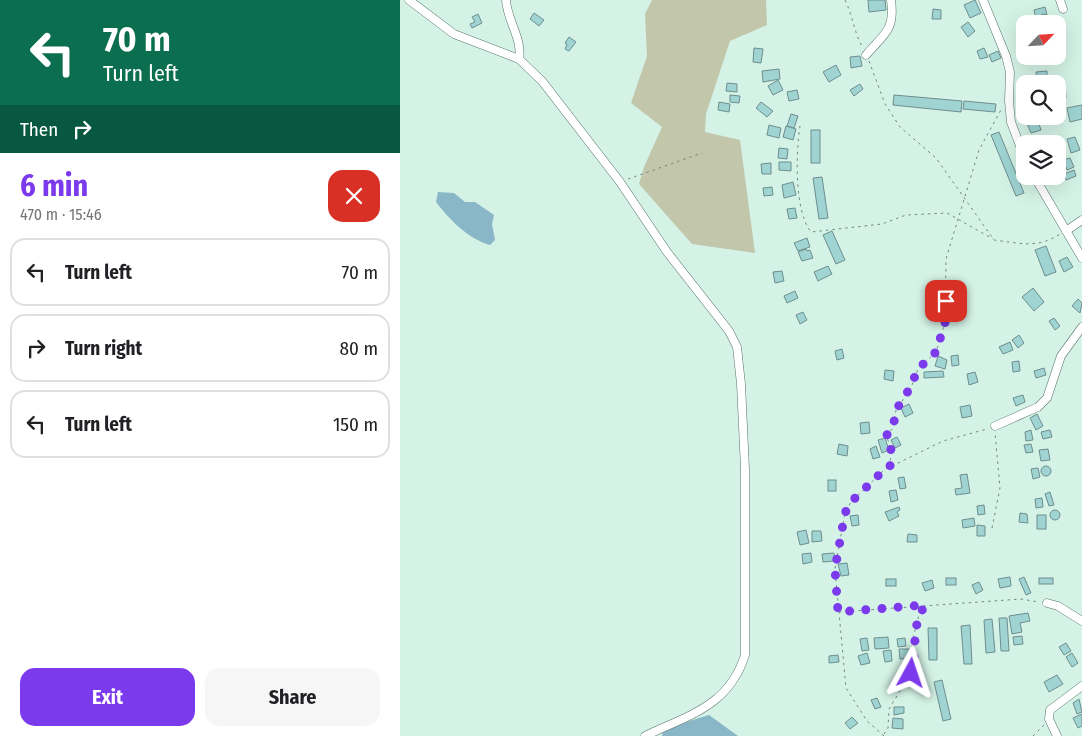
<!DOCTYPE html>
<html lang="en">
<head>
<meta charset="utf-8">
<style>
	body { margin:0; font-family:"Fira Sans Condensed",sans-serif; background:#f6f6f6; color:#202124; height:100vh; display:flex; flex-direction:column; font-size:19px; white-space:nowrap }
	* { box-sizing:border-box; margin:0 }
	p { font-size:16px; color:#757577 }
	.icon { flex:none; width:28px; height:28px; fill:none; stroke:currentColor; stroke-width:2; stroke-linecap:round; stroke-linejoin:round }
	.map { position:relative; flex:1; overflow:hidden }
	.panel { display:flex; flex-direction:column; background:#fff; width:400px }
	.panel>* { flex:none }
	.hud { background:#0b6e4f; color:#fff; overflow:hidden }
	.needle { width:32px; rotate:65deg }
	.controls { position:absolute; left:616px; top:15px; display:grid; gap:10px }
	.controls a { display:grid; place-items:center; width:50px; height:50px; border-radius:10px; background:#fff; box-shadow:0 5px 20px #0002; font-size:25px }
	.pin { position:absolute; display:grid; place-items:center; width:42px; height:42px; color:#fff; margin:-21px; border-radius:10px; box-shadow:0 2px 8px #0006 }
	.me { position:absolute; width:55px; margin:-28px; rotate:5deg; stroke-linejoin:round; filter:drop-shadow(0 0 4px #0008) }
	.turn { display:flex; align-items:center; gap:18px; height:105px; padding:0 20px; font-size:22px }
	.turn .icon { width:65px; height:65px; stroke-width:2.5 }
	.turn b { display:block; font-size:35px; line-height:42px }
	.then { display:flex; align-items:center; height:48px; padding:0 20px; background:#0003; gap:10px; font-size:19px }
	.round { display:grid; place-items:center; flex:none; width:52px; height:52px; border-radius:15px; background:#f6f6f6 }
	.head { display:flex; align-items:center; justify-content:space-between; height:85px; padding:0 20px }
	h1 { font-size:30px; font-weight:700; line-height:38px; color:#7c3aed }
	.primary-button { display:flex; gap:10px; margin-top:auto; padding:10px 20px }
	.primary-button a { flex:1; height:58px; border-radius:15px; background:#7c3aed; color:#fff; font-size:20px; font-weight:700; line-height:58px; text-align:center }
	.primary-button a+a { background:#f6f6f6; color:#202124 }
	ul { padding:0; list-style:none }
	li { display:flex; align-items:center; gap:15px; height:68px; margin:0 10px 8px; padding:0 10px; border:2px solid #e0e0e0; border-radius:15px }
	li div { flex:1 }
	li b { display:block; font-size:19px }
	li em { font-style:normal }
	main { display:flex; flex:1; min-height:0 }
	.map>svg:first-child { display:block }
	.green { fill:#c2c7ac }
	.water { fill:#89b7c7 }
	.building { fill:#9fd4d3; stroke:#6e8e8e }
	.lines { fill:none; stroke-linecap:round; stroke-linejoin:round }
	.minor-casing { stroke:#577268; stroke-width:9 }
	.path { stroke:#73877f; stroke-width:1; stroke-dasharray:2.5 4; stroke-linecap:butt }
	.minor { stroke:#fff; stroke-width:8 }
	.route { stroke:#7c3aed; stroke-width:9; stroke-dasharray:0 16.2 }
</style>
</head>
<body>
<main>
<section class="panel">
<div class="hud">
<div class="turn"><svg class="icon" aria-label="left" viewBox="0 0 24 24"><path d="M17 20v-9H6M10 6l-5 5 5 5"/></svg><div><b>70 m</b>Turn left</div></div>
<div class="then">Then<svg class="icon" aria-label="right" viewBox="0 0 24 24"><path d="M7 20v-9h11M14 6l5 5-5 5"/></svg></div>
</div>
<div class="head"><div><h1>6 min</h1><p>470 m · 15:46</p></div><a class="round" style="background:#d93025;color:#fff"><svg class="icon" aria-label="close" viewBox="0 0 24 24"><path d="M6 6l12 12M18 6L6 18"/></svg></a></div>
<ul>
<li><svg class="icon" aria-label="left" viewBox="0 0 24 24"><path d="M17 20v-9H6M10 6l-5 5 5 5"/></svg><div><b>Turn left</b></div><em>70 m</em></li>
<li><svg class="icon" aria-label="right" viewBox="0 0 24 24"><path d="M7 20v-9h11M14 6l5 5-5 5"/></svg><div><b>Turn right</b></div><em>80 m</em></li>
<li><svg class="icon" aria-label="left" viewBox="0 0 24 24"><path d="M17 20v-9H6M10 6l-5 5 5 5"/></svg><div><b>Turn left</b></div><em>150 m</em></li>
</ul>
<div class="primary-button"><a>Exit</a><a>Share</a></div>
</section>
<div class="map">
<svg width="682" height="736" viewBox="0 0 682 736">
	<rect width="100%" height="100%" fill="#d4f2e6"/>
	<path class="green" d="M252 0H366L367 25 330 41 306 114 305 132 340 140 355 253 292 244 239 184 244 167 262 127 231 103 247 56 245 14Z"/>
	<g class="water">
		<path d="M38 192 54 193 65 202H75L94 215 92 224 95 240 90 245C68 239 50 220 36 202Z"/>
		<path d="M309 715 338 736H262L263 729Z"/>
	</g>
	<g class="building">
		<path d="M468 0H485L486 10 469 12Z"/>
		<path d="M575 0 581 13 570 18 564 5Z"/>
		<path d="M645 7 647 15 642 14 641 17 636 19 634 10Z"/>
		<path d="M533 9 541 10V19H532Z"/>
		<path d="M134 13 144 20 139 26 130 19Z"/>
		<path d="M78 14 82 23 72 28 70 24 75 22 72 17Z"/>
		<path d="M568 22 575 31 568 37 561 27Z"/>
		<path d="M169 37 176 42 169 51 165 49 167 44 165 43Z"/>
		<path d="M354 48 363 49 361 63 353 62Z"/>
		<path d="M584 48 588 57 580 59 577 51Z"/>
		<path d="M598 51 601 58 592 62 589 55Z"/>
		<path d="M460 56 462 66 451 68 450 57Z"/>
		<path d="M436 65 441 75 429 82 423 72Z"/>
		<path d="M379 69 380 79 363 82 362 71Z"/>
		<path d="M647 71V82L637 83 636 72Z"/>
		<path d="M378 80 383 90 373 95 368 86Z"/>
		<path d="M327 83 337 84V92L326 91Z"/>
		<path d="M665 83 666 98 658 99V84Z"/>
		<path d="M460 84 463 89 454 96 450 90Z"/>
		<path d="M397 90 399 99 389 101 387 92Z"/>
		<path d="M330 95 340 96 339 103 330 102Z"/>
		<path d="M494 95 562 101 561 112 493 105Z"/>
		<path d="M564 101 596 104 595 112 563 109Z"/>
		<path d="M319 102 330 104 329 112 318 110Z"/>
		<path d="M361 102 373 111 367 117 356 108Z"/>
		<path d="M682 105V119L670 122 667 108Z"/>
		<path d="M391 114 398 116 394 128 387 126Z"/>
		<path d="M637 118 641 130 631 133 626 121Z"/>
		<path d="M369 125 381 128 379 138 367 135Z"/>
		<path d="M386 126 396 129 393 140 383 137Z"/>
		<rect x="411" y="130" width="9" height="33"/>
		<path d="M599 132 624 193 616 196 591 135Z"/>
		<path d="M675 137 680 150 671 153 667 139Z"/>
		<path d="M379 148 388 149 387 159 378 158Z"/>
		<path d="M670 158 674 167 667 170 663 160Z"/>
		<path d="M379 162H391V171L379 170Z"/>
		<path d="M371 163V174H362L361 164Z"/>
		<path d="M674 170 676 176 666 180 664 174Z"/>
		<path d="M422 177 428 218 419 219 413 178Z"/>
		<path d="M393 182 396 195 384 198 382 185Z"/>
		<path d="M372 187 373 195 364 196 363 188Z"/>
		<path d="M395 208 397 218 389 219 387 209Z"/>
		<path d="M432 231 445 260 436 264 423 235Z"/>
		<path d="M407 238 410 247 398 251 394 243Z"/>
		<path d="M646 246 656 272 645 276 635 250Z"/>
		<path d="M406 249 407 251 410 250 413 258 402 261 398 252Z"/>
		<path d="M667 257 673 267 664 272 659 261Z"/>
		<path d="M428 266 432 274 418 281 414 272Z"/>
		<path d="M382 271 384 281 375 283 373 272Z"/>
		<path d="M633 288 644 302 634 311 622 297Z"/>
		<path d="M395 291 398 298 387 303 384 296Z"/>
		<path d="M678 299 682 303 680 313 672 306Z"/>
		<path d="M403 312 407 320 400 324 396 315Z"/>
		<path d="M654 318 660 326 655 330 649 321Z"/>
		<path d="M619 335 624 343 618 348 612 340Z"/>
		<path d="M610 342 613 350 603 354 599 347Z"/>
		<path d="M442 349 444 358 437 360 435 351Z"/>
		<path d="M558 355 559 365 552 366 551 356Z"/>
		<path d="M538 356 547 360 545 369 535 366Z"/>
		<path d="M619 361 620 371 613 372 612 362Z"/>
		<path d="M644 368 646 375 636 378 634 371Z"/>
		<path d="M485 370 494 371 493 381 484 379Z"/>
		<path d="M543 371 544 377 524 378V372Z"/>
		<path d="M575 372 578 382 569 385 567 374Z"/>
		<path d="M623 395 625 402 616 406 613 398Z"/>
		<path d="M509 404 513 413 505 417 501 408Z"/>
		<path d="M570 405 572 416 562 418 560 407Z"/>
		<path d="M637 414 643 426 636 430 630 418Z"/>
		<path d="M469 422 470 433 461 434 460 423Z"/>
		<path d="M631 430 633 440 626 441 625 432Z"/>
		<path d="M650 430 652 437 643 439 641 432Z"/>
		<path d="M497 437 501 445 495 448 491 440Z"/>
		<path d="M485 438 489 450 482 453 478 440Z"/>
		<path d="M439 444 448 446 447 456 437 454Z"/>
		<path d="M631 444 633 452 626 453 624 445Z"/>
		<path d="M476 446 480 457 473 459 470 449Z"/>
		<path d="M648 449 650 460 641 461 639 450Z"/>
		<circle cx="646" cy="471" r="5"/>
		<path d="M638 468 640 477 633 479 631 469Z"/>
		<path d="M567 474 570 493 556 495 555 489 562 488 560 475Z"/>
		<path d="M504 477 506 488 500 489 498 478Z"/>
		<rect x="428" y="480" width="8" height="11"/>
		<path d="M496 490 498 500 491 502 489 491Z"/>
		<path d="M650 492 654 505 649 506 645 494Z"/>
		<path d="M642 498 643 507 636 508 635 499Z"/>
		<path d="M584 505 585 514 578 515 577 506Z"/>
		<path d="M499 507 500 510 497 512 499 516 489 521 485 512Z"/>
		<circle cx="655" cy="515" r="5"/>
		<path d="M620 513 627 514 628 523 619 522Z"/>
		<path d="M458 515 459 525 452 526 450 516Z"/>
		<rect x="637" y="515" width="9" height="14"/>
		<path d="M574 518 575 526 563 528 562 520Z"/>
		<path d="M577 525 585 526V536H577Z"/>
		<path d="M406 530 409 543 400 545 397 532Z"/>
		<path d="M412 531H421L422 541 412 542Z"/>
		<path d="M508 534 517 535V542H507Z"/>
		<path d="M411 553 412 562 403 564 402 554Z"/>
		<path d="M434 553 435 561 423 562 422 554Z"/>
		<path d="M447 563 449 575 441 576 438 564Z"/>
		<path d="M610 577 611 586 600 588 598 579Z"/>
		<path d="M624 577 631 593 626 595 619 579Z"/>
		<rect x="546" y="578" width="10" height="7"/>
		<rect x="639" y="578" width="14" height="6"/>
		<rect x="486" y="579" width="10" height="7"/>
		<path d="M532 580 534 588 525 591 522 583Z"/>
		<path d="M579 582 583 590 576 594 572 585Z"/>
		<path d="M628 613 630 621 620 623 622 632 612 634 609 616Z"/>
		<path d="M599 618H607L609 651H601Z"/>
		<path d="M592 619 595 652 586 653 584 620Z"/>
		<path d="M570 625 572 664H564L561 626Z"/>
		<path d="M528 628H537V660H529Z"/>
		<path d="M622 636 623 644 614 645 613 637Z"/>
		<path d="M488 637 489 648 475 649 474 638Z"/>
		<path d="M467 638 469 650 462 651 460 639Z"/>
		<path d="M505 638 506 646 498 647 497 639Z"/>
		<path d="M666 643 671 651 664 655 659 647Z"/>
		<path d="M499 649H511V658L500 659Z"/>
		<path d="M491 650 492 661 485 662 483 651Z"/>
		<path d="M467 653 470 663 461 665 458 656Z"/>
		<path d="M672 653 678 663 672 667 666 657Z"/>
		<path d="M438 655 439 662 429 663V656Z"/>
		<path d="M657 675 663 684 649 692 644 682Z"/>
		<path d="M542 680 551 719 543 721 534 682Z"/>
		<path d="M477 698 481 707 475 709 471 700Z"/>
		<path d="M679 699 682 712 677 714 673 703Z"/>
		<path d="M494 707H504V713L494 715Z"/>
		<path d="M682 714V726L678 728 673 718Z"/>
		<path d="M452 717 458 723 450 729 445 723Z"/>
		<path d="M493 718 503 719V729L492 728Z"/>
	</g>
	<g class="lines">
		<g class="minor-casing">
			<g id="minor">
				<path d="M9 0 54 34 119 59 142 81 220 182 267 252 329 331 337 347 341 384 345 469V655C329 706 289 715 245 736"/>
				<path d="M106 0C107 20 123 40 119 59"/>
				<path d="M583 0 606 56 610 72 609 101 611 122 625 159"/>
				<path d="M660 0 663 9"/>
				<path d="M466 55C485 33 495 30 491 0"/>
				<path d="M634 176 682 258"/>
				<path d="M666 231 682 220"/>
				<path d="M595 426 638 407 647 398 661 356 682 327"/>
				<path d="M647 603 658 606 682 621"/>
				<path d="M657 736 649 719 650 710 682 686"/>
			</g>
		</g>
		<g class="path">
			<path d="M445 0C453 16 454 33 463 48"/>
			<path d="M469 61 485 104 500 127 536 158 594 240C619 243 638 249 660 234"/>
			<path d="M400 126C396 152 394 211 411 232L482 224 506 215 547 213 593 239"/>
			<path d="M228 179 302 153"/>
			<path d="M490 467 491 447 486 436 493 428 496 410 511 388 518 369 536 352 545 323 546 259 579 150 602 108"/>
			<path d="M592 528 600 488 595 433"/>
			<path d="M439 612 621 599 639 602"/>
			<path d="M484 734 488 728 489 709 511 673 514 664 513 638 519 615 525 606"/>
			<path d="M484 736 467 721 446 688 435 569 445 513 451 502 484 470 543 441 587 429"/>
			<path d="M633 736 644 725"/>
		</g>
		<use href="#minor" class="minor"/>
	</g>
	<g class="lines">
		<path class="route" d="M511 673C519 648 509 631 525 605L438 612 435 569 445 513 451 502 484 470 490 467 491 447 486 436 493 428 496 410 510 388 518 369 536 352 545 323 546 301"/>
	</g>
</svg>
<div class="controls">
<a><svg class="needle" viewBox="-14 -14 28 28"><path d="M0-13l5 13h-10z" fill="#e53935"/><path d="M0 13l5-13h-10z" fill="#757577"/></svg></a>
<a><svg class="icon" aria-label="search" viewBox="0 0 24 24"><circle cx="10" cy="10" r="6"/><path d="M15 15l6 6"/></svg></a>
<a><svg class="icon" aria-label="layers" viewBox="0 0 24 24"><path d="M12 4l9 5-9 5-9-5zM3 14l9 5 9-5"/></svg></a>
</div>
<div class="pin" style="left:546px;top:301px;background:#d93025"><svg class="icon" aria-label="arrive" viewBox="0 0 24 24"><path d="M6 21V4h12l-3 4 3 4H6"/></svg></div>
<svg class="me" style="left:511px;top:673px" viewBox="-20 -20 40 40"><path d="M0-17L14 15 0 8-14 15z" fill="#7c3aed" stroke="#fff" stroke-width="4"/></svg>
</div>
</main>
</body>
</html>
